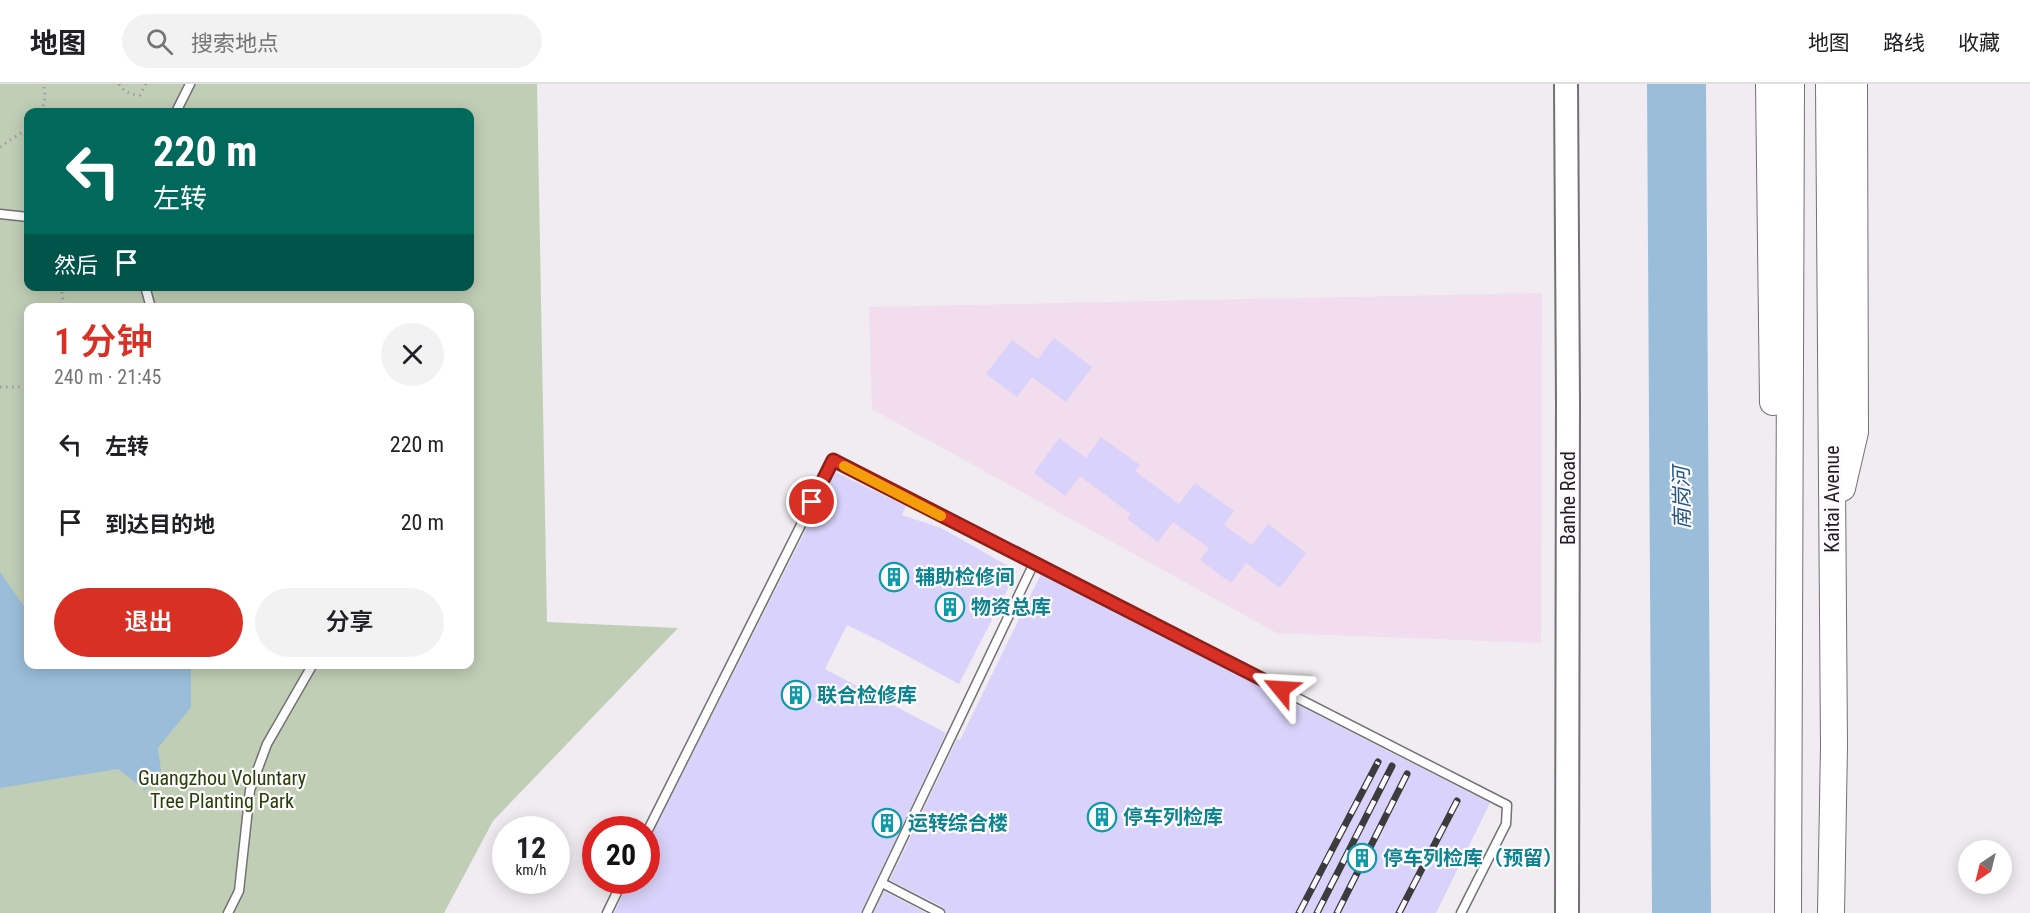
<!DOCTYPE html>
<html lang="zh">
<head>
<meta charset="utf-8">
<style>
	body { margin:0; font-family:"Roboto Condensed","Noto Sans SC",sans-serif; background:#f2f2f2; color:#202124; height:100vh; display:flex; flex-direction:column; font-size:22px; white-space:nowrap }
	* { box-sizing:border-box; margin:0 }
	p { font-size:20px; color:#757577 }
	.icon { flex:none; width:33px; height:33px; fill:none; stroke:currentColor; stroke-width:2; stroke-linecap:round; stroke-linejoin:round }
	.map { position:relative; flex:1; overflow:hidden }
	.drawer { position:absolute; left:24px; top:219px; width:450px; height:366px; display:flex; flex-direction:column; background:#fff; border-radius:12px; box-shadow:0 3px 15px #0003 }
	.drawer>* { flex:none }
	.banner { position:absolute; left:24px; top:24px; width:450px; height:183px; border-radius:12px; box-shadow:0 3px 15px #0003; background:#00695c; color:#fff; overflow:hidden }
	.needle { width:39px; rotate:215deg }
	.buttons { position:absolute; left:1958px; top:756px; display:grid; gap:12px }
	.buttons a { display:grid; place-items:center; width:54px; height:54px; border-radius:50%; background:#fff; box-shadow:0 3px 15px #0003; font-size:30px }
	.speed { position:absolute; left:492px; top:732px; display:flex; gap:12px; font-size:30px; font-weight:700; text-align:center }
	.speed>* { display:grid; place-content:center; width:78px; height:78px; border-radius:50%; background:#fff; box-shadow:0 3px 15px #0003; line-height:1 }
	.speed small { font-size:15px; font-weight:400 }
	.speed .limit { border:9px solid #d22; background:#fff; color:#111 }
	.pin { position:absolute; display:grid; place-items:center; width:51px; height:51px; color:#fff; margin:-26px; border:3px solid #fff; border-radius:50%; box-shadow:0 2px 6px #0007 }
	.me { position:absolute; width:66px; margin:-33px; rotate:297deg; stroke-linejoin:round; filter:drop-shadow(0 0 4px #0008) }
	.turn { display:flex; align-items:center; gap:21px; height:126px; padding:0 30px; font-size:27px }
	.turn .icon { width:78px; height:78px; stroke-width:2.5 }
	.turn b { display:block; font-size:42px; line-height:51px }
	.then { display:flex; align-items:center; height:57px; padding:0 30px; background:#0003; gap:12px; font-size:22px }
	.round { display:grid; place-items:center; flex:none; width:63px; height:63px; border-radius:32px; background:#f2f2f2 }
	.overview { display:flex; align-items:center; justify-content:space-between; height:102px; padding:0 30px }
	h1 { font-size:36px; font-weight:600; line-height:45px; color:#d93025 }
	.cta { display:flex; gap:12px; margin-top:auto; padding:12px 30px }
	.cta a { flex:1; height:69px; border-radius:36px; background:#d93025; color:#fff; font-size:24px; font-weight:600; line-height:69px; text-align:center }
	.cta a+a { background:#f2f2f2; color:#202124 }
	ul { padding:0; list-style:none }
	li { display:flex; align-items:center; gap:18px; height:78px; padding:0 30px }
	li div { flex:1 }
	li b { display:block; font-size:22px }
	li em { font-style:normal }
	header { display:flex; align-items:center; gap:36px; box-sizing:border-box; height:84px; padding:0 30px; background:#fff; border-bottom:2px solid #e0e0e0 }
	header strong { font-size:28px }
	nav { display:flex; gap:33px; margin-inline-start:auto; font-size:21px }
	.search { width:420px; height:54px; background:#f2f2f2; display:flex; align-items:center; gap:15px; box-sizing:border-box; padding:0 21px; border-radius:33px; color:#757577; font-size:22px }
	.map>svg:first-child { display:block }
	.commercial { fill:#f1dded }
	.green { fill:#c1ceb6; fill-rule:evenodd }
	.water { fill:#9abeda }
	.building { fill:#d9d2fa }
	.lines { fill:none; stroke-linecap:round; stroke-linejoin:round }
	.lane-casing { stroke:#747175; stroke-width:11 }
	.secondary-casing { stroke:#747175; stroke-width:26 }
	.primary-casing { stroke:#747175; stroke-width:28 }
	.path { stroke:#a09da1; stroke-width:3; stroke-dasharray:1.5 4.5; stroke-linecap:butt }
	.lane { stroke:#fff; stroke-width:8 }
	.secondary { stroke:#fff; stroke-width:22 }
	.primary { stroke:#fff; stroke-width:26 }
	.rail-casing { stroke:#3c3b3d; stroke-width:7 }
	.rail { stroke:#fefafe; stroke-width:4.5; stroke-dasharray:14; stroke-linecap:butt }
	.route-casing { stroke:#8d1f18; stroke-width:15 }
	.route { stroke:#d93025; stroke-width:10 }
	.slow { stroke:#f59e0b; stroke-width:10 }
	.labels { text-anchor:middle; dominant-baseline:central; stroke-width:4.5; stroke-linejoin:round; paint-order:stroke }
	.street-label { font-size:20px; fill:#1f1e20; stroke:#fefafe }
	.culture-label { font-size:20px; font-weight:bold; fill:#0d838f; stroke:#fefafe; text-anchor:start }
	.park-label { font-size:20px; fill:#283f05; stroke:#fefafe }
	.water-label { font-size:21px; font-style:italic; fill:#215980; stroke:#fefafe }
</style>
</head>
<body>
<header>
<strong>地图</strong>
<div class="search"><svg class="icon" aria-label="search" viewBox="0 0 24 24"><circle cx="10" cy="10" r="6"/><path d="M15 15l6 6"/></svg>搜索地点</div>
<nav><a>地图</a><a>路线</a><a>收藏</a></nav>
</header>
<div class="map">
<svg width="2030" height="829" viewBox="0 0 2030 829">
	<rect width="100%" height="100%" fill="#f0ecf1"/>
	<path class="commercial" d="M1542 209 1541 559 1277 549 872 325 869 223Z"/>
	<path class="green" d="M0 0H537L547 538 678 544 493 737 444 829H0ZM28 28H470V202H28ZM28 224H470V580H28Z"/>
	<g class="water">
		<path d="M1647 0H1706L1711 829H1652Z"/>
		<path d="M0 488 28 528V580H189L191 584V623L158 664 161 687 145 706 118 685 0 704Z"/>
	</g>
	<g class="building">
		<path d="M1054 254 1092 283 1066 318 1032 293 1017 313 986 290 1012 256 1038 275Z"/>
		<path d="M1101 353 1140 381 1135 387 1179 420 1195 399 1234 427 1224 441 1252 461 1268 440 1306 469 1280 504 1246 479 1231 499 1200 476 1209 464 1173 438 1158 458 1127 435 1131 430 1080 392 1065 412 1034 389 1059 354 1086 374Z"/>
		<path d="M835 388 906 422 902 431 941 444 1017 487 959 600 882 558 847 541 825 585 946 649 861 829H614L630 796H646V762Z"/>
		<path d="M1041 490 1490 719 1436 829H946L943 823 890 796 957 655 960 656Z"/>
		<path d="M884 807 926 829H874Z"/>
	</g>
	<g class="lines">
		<g class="lane-casing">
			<g id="lane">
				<path d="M176 28 190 0"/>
				<path d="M0 130 28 133"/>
				<path d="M145 202 151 224"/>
				<path d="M646 750 833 377 1507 721 1506 740 1461 829"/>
				<path d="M882 799 940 829"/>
				<path d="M228 829 239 807 250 706 267 660 313 580"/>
				<path d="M607 829 623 796"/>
				<path d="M867 829 1034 479"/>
			</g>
		</g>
		<g class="secondary-casing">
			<path id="secondary" d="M1566 0 1568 317 1567 829"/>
		</g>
		<g class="primary-casing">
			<g id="primary">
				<path d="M1769 0 1773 318"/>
				<path d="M1829 0 1834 662 1831 829"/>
				<path d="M1842 404 1855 348 1854 0"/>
				<path d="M1788 829 1791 0"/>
			</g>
		</g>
		<g class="path">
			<path d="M119 0C124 8 131 11 140 11L146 0"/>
			<path d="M42 28 45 12 44 0"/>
			<path d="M0 63 28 44"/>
			<path d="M61 202 64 224"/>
			<path d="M0 303H28"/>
		</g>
		<use href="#lane" class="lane"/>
		<use href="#secondary" class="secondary"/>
		<use href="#primary" class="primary"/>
		<g class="rail-casing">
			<g id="rail">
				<path d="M1299 829 1378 678"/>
				<path d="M1317 829 1392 682"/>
				<path d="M1337 829 1407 690"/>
				<path d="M1399 829 1457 717"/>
			</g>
		</g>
		<use href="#rail" class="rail"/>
	</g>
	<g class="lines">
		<g class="route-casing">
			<path id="route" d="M812 418 833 376 1281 605"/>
		</g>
		<use href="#route" class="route"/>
		<path class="slow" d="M844 382 941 432"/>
	</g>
	<defs>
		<g id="building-ring" transform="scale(1.5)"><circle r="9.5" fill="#fefafe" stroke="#0f9aa8" stroke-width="1.5"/><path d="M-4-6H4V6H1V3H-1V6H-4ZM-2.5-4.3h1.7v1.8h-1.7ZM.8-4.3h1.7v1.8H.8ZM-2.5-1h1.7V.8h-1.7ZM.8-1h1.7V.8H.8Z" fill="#0f9aa8"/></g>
	</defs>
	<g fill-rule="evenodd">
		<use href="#building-ring" x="894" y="493"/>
		<use href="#building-ring" x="950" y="523"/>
		<use href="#building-ring" x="796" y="611"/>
		<use href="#building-ring" x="1102" y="733"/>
		<use href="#building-ring" x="887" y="739"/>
		<use href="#building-ring" x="1362" y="774"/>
	</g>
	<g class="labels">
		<g class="street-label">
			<text transform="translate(1568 414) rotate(-90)">Banhe Road</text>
			<text transform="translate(1832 415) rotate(-90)">Kaitai Avenue</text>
		</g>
		<g class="culture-label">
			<text x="915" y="493">辅助检修间</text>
			<text x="971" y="523">物资总库</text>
			<text x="817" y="611">联合检修库</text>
			<text x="1123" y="733">停车列检库</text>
			<text x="908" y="739">运转综合楼</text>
			<text x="1383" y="774">停车列检库（预留）</text>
		</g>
		<g class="park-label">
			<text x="222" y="694">Guangzhou Voluntary<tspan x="222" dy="23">Tree Planting Park</tspan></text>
		</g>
		<g class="water-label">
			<text transform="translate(1682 414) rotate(-91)">南岗河</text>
		</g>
	</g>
</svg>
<div class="buttons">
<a><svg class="needle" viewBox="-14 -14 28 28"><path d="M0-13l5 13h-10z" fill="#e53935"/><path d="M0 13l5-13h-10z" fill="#757577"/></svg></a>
</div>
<div class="speed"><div>12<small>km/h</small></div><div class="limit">20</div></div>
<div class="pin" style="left:812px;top:418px;background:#d93025"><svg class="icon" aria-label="arrive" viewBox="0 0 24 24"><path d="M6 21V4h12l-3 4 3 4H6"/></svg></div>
<svg class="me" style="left:1281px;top:605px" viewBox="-20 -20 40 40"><path d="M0-17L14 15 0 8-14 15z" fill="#d93025" stroke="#fff" stroke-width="4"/></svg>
<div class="banner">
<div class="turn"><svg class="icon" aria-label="left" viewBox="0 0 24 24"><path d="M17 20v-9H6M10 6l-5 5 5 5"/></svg><div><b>220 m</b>左转</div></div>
<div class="then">然后<svg class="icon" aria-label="arrive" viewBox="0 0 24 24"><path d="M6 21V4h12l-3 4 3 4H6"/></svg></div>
</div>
<section class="drawer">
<div class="overview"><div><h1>1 分钟</h1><p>240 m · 21:45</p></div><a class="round"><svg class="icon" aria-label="close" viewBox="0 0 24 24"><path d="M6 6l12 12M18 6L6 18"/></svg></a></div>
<ul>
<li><svg class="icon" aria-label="left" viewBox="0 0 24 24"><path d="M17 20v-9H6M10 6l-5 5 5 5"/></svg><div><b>左转</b></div><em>220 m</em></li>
<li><svg class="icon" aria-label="arrive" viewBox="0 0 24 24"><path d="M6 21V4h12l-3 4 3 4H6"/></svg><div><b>到达目的地</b></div><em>20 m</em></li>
</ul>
<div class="cta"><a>退出</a><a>分享</a></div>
</section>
</div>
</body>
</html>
